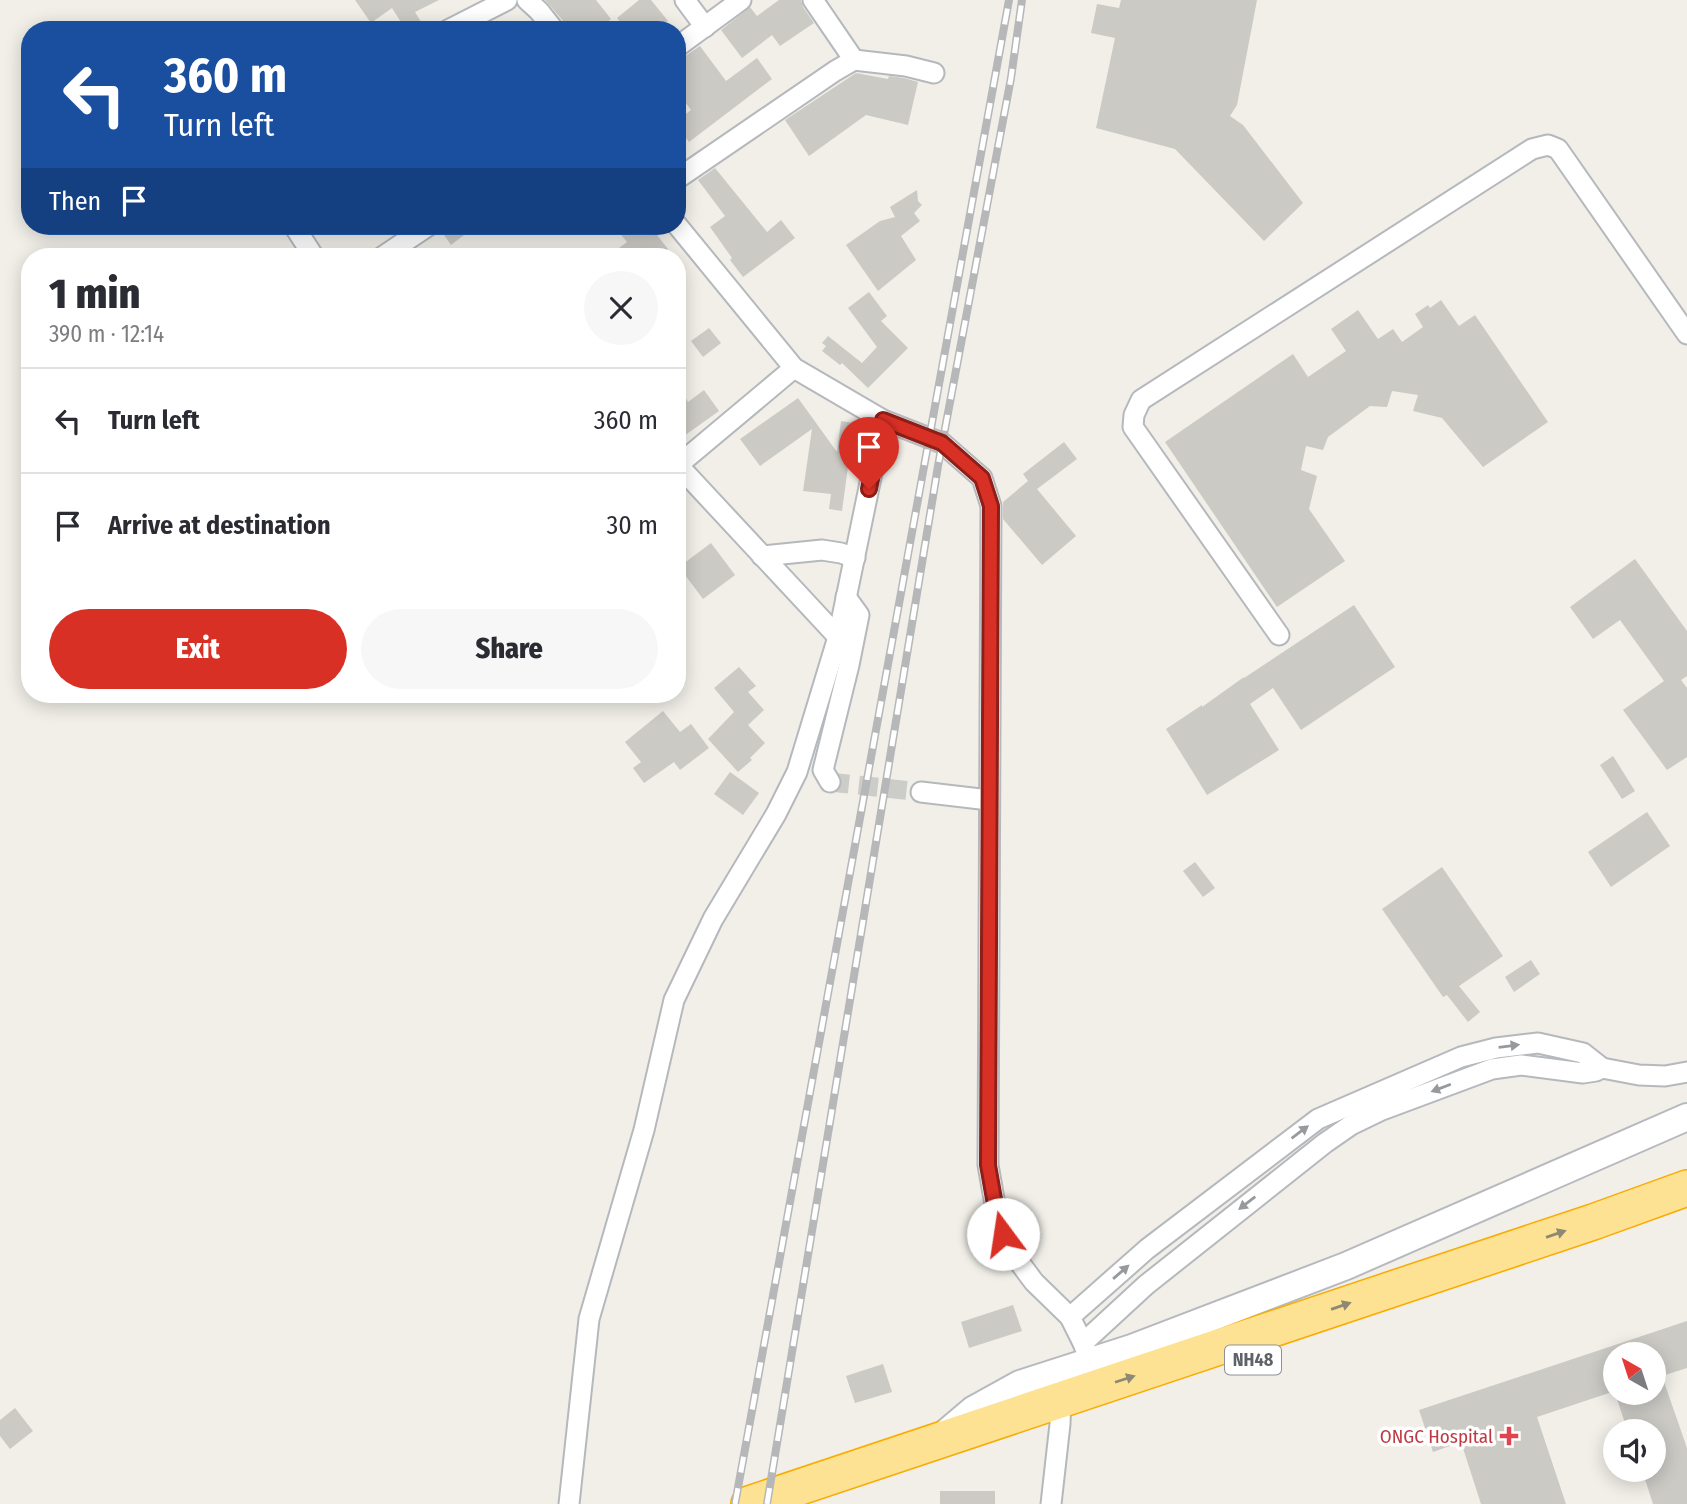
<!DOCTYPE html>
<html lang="en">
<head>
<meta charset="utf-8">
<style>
	body { margin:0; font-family:"Fira Sans Condensed",sans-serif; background:#f7f7f7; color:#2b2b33; height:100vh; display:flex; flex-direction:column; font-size:26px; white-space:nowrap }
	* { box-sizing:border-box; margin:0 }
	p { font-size:23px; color:#7c7c81 }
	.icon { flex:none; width:38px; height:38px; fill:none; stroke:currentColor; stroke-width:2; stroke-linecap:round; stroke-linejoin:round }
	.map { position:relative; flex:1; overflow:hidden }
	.details { position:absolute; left:21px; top:248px; width:665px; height:455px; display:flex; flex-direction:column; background:#fff; border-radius:28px; box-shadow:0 4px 18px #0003 }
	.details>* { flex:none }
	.banner { position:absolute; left:21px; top:21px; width:665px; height:214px; border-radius:28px; box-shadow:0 4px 18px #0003; background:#1a4fa0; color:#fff; overflow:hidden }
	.needle { width:46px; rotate:321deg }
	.fabs { position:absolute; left:1603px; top:1342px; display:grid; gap:14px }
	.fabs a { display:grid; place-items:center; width:63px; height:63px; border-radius:50%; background:#fff; box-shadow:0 4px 18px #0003; font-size:35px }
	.pin { position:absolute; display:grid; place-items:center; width:60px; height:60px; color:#fff; margin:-72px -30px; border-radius:50% 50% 50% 0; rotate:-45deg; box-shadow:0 0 7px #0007 }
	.pin .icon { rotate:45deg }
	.me { position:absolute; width:77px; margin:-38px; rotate:346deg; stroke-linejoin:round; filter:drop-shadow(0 0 5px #0008) }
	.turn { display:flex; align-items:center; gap:24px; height:147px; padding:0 28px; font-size:32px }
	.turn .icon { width:91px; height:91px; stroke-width:2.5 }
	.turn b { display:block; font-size:49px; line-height:60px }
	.then { display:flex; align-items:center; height:66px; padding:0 28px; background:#0003; gap:14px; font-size:26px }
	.round { display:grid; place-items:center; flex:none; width:74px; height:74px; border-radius:37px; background:#f7f7f7 }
	.head { display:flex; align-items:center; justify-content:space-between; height:119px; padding:0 28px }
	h1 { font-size:42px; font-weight:800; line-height:52px }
	.button { display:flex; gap:14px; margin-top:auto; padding:14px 28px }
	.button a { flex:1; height:80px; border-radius:42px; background:#d93025; color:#fff; font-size:28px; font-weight:800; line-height:80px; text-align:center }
	.button a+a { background:#f7f7f7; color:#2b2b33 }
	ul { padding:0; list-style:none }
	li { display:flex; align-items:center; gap:21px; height:105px; padding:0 28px; border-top:2px solid #e1e1e2 }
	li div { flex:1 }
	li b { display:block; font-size:26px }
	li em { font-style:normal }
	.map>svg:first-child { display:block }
	.building { fill:#cccac5 }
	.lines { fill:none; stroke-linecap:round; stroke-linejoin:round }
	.street-tunnel { stroke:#ccccc8; stroke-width:19; stroke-dasharray:19 10; stroke-linecap:butt }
	.street-casing { stroke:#b5b8bc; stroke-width:23 }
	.secondary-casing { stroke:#b6babf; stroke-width:30 }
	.highway-casing { stroke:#f9ab00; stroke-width:38 }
	.street { stroke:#fff; stroke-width:19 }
	.secondary { stroke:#fff; stroke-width:26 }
	.highway { stroke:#fde293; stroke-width:35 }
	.rail-casing { stroke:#b6b7b8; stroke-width:8 }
	.rail { stroke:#fff; stroke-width:5; stroke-dasharray:16; stroke-linecap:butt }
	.oneway { fill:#979a9d }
	.oneway2 { fill:#8e8975 }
	.route-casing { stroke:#8d1f18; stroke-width:18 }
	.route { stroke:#d93025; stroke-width:12 }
	.health-dot { fill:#e0444e; stroke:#fff; stroke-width:2.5 }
	.labels { text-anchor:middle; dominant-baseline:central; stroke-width:7; stroke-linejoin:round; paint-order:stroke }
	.shield { fill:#fff; stroke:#8f9295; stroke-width:2 }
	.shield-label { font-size:18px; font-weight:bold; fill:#5f6368 }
	.health-label { font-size:19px; fill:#be3a42; stroke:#fff; text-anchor:end }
</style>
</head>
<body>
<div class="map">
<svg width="1687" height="1504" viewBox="0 0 1687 1504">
	<rect width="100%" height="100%" fill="#f1efe8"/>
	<g class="building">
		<path d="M355 0H439L415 12 426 30H406L392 8 371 23Z"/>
		<path d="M545 0H596L611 19 597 30H571Z"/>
		<path d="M639 0H651L668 21 658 30H627L617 18Z"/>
		<path d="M779 0H801L803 7 814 23 780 46 772 35 742 58 721 30 750 7 757 16Z"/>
		<path d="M1121 0H1257L1237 105 1230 116 1243 125 1303 203 1264 241 1175 149 1096 128 1115 38 1091 33 1097 4 1119 8Z"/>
		<path d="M700 46 726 81 757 58 772 79 689 142 677 126V121L691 110 677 91V59L684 57Z"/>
		<path d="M856 73 888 79 889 76 904 78 918 82 908 125 866 115 809 156 785 120Z"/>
		<path d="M715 168 767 232 781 220 795 238 743 277 730 260 732 258 710 227 725 216 698 180Z"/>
		<path d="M917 190 918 201 922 205 914 213 920 221 901 236 916 260 878 291 846 245 880 221 895 217 890 207Z"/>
		<path d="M444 226H476L451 245 444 235 448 232Z"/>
		<path d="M614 226H650L668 249 657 257H607L627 242Z"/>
		<path d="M869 292 887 316 881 321 908 348 868 388 842 363 840 365 822 351 826 346 822 343 828 336 862 363 877 347 848 308Z"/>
		<path d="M1441 300 1459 326 1475 315 1548 422 1483 467 1442 418 1413 411 1418 395 1392 391 1387 407 1370 406 1328 437 1323 450 1306 446 1301 470 1317 476 1309 509 1345 561 1277 607 1165 442 1293 354 1308 377 1346 351 1331 329 1358 310 1378 339 1393 329 1402 342 1423 327 1415 314 1428 305 1430 308Z"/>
		<path d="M709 328 721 343 703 357 691 341Z"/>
		<path d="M677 381 688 402 704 390 719 411 677 441Z"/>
		<path d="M798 398 837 452 841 421 854 423 842 511 829 509 831 494 803 491 812 429 760 466 740 439Z"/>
		<path d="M1064 442 1077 459 1037 489 1076 536 1042 565 1003 519V502L1028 481 1023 474Z"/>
		<path d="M711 543 735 575 703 599 679 567Z"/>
		<path d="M1635 559 1687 631V676L1681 680 1687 688V757L1667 770 1623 710 1664 681 1620 620 1593 639 1570 607Z"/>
		<path d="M1354 605 1395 667 1301 730 1273 688 1250 704 1279 750 1207 795 1166 729 1202 705V707L1244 677V678Z"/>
		<path d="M739 667 756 686 748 692 764 710 748 725 765 743 750 758 752 760 738 772 708 739 734 712 714 688Z"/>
		<path d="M663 711 680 732 691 724 709 748 680 770 674 762 644 783 633 768 641 762 625 742Z"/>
		<path d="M1613 756 1635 791 1622 799 1600 765Z"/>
		<path d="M730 772 759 793 743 815 714 794Z"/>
		<path d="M1647 812 1670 846 1611 887 1588 852Z"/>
		<path d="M1195 862 1215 888 1203 897 1183 871Z"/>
		<path d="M1442 867 1503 956 1459 986 1480 1012 1468 1022 1447 995 1443 997 1382 909Z"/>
		<path d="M1531 960 1540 974 1514 992 1505 977Z"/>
		<path d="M1013 1305 1022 1331 969 1348 961 1322Z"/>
		<path d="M1687 1321V1368L1662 1376 1687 1448V1504H1653L1642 1470H1654V1432H1628L1615 1393H1654V1354H1615V1391L1537 1417 1566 1504H1481L1461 1442 1433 1452 1419 1410Z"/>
		<path d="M883 1364 892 1392 855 1403 846 1376Z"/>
		<path d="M15 1408 33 1431 10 1449 0 1436V1420Z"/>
		<rect x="940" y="1491" width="55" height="13"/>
	</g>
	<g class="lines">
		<path class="street-tunnel" d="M830 782 921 792"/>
		<g class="street-casing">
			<g id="street">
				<path d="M527 0 539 11 554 30"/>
				<path d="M685 0 705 27"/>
				<path d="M813 0 854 60"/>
				<path d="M448 30 507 0"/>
				<path d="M677 47 741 0"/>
				<path d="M677 179 835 71 854 60 906 66 934 73"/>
				<path d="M677 225 794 368 883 420 942 443 982 478 991 506 988 1165 997 1216 1003 1234 1014 1255 1034 1282 1070 1317 1083 1343 1090 1361"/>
				<path d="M294 226 314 257"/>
				<path d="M382 257 428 226"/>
				<path d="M678 465 838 637"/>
				<path d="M677 466 794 368"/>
				<path d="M762 556 822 550 841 553 855 558"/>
				<path d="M1279 635 1133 427 1134 415 1141 400 1532 149 1548 145 1558 149 1687 334"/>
				<path d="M830 782 823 770 849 665 859 615 846 597"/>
				<path d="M921 792 989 800"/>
				<path d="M1070 1317 1147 1249 1318 1119 1461 1057 1496 1048 1538 1043 1583 1053 1602 1068"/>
				<path d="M1083 1343 1146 1285 1325 1143 1351 1125 1382 1110 1492 1069 1521 1065 1583 1073 1596 1071 1602 1068 1639 1075 1665 1076 1687 1072"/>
				<path d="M569 1504 589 1319 644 1130 674 1000 713 919 776 814 797 772 838 637 883 420"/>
				<path d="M1051 1504 1060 1424 1061 1394"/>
			</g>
		</g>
		<g class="secondary-casing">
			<path id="secondary" d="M947 1432 973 1410 1020 1384 1132 1348 1346 1266 1687 1117"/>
		</g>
		<g class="highway-casing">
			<path id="highway" d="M749 1504 1593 1222 1687 1188"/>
		</g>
		<use href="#street" class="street"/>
		<use href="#secondary" class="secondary"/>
		<use href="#highway" class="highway"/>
		<g class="rail-casing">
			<g id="rail">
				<path d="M735 1504 1009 0"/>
				<path d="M767 1504 938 466 1011 78 1022 0"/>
			</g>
		</g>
		<use href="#rail" class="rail"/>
	</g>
	<defs><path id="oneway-solid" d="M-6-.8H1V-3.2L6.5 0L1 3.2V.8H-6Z" transform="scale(1.75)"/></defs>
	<g class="oneway">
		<use href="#oneway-solid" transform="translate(1509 1046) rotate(-7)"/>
		<use href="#oneway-solid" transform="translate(1441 1088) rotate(159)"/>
		<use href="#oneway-solid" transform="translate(1300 1132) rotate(-37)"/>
		<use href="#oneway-solid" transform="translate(1247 1203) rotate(142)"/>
		<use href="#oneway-solid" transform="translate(1121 1272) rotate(-41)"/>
	</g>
	<g class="oneway2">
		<use href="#oneway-solid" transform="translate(1556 1234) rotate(-19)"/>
		<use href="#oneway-solid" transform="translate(1341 1306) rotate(-19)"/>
		<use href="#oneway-solid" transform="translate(1125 1379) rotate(-18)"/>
	</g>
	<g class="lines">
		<g class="route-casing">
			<path id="route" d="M869 489 883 420 942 443 982 478 991 506 988 1165 997 1216 1003 1234"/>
		</g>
		<use href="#route" class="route"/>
	</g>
	<path class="health-dot" d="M1505.5 1425.5h7v7h7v7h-7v7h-7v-7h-7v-7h7z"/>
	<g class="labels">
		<rect class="shield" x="1225" y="1345.5" width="56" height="29" rx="5"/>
		<g class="shield-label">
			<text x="1253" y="1360">NH48</text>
		</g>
		<g class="health-label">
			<text x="1493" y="1436">ONGC Hospital</text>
		</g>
	</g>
</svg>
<div class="fabs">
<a><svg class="needle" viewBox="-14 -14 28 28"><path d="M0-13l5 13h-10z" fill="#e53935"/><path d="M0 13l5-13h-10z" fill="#7c7c81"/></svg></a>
<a><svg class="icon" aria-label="sound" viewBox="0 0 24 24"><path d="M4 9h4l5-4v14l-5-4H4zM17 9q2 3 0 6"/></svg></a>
</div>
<div class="pin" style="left:869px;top:489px;background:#d93025"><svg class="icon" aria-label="arrive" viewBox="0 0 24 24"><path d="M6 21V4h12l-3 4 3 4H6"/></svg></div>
<svg class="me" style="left:1003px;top:1234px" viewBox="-20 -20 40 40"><circle r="19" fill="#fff"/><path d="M0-13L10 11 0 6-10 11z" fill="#d93025"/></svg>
<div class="banner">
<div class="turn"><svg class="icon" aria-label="left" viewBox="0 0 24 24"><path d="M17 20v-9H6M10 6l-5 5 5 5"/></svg><div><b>360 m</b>Turn left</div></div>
<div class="then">Then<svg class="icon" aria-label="arrive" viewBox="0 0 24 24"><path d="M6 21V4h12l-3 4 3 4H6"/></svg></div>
</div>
<section class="details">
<div class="head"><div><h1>1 min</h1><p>390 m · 12:14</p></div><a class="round"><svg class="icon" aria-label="close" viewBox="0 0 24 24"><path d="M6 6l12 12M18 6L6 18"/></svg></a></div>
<ul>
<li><svg class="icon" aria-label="left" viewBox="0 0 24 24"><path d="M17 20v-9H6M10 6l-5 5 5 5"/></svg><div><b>Turn left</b></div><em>360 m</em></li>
<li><svg class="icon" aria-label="arrive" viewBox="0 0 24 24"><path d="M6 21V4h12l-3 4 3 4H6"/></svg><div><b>Arrive at destination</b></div><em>30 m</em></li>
</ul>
<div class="button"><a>Exit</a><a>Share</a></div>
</section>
</div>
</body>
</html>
